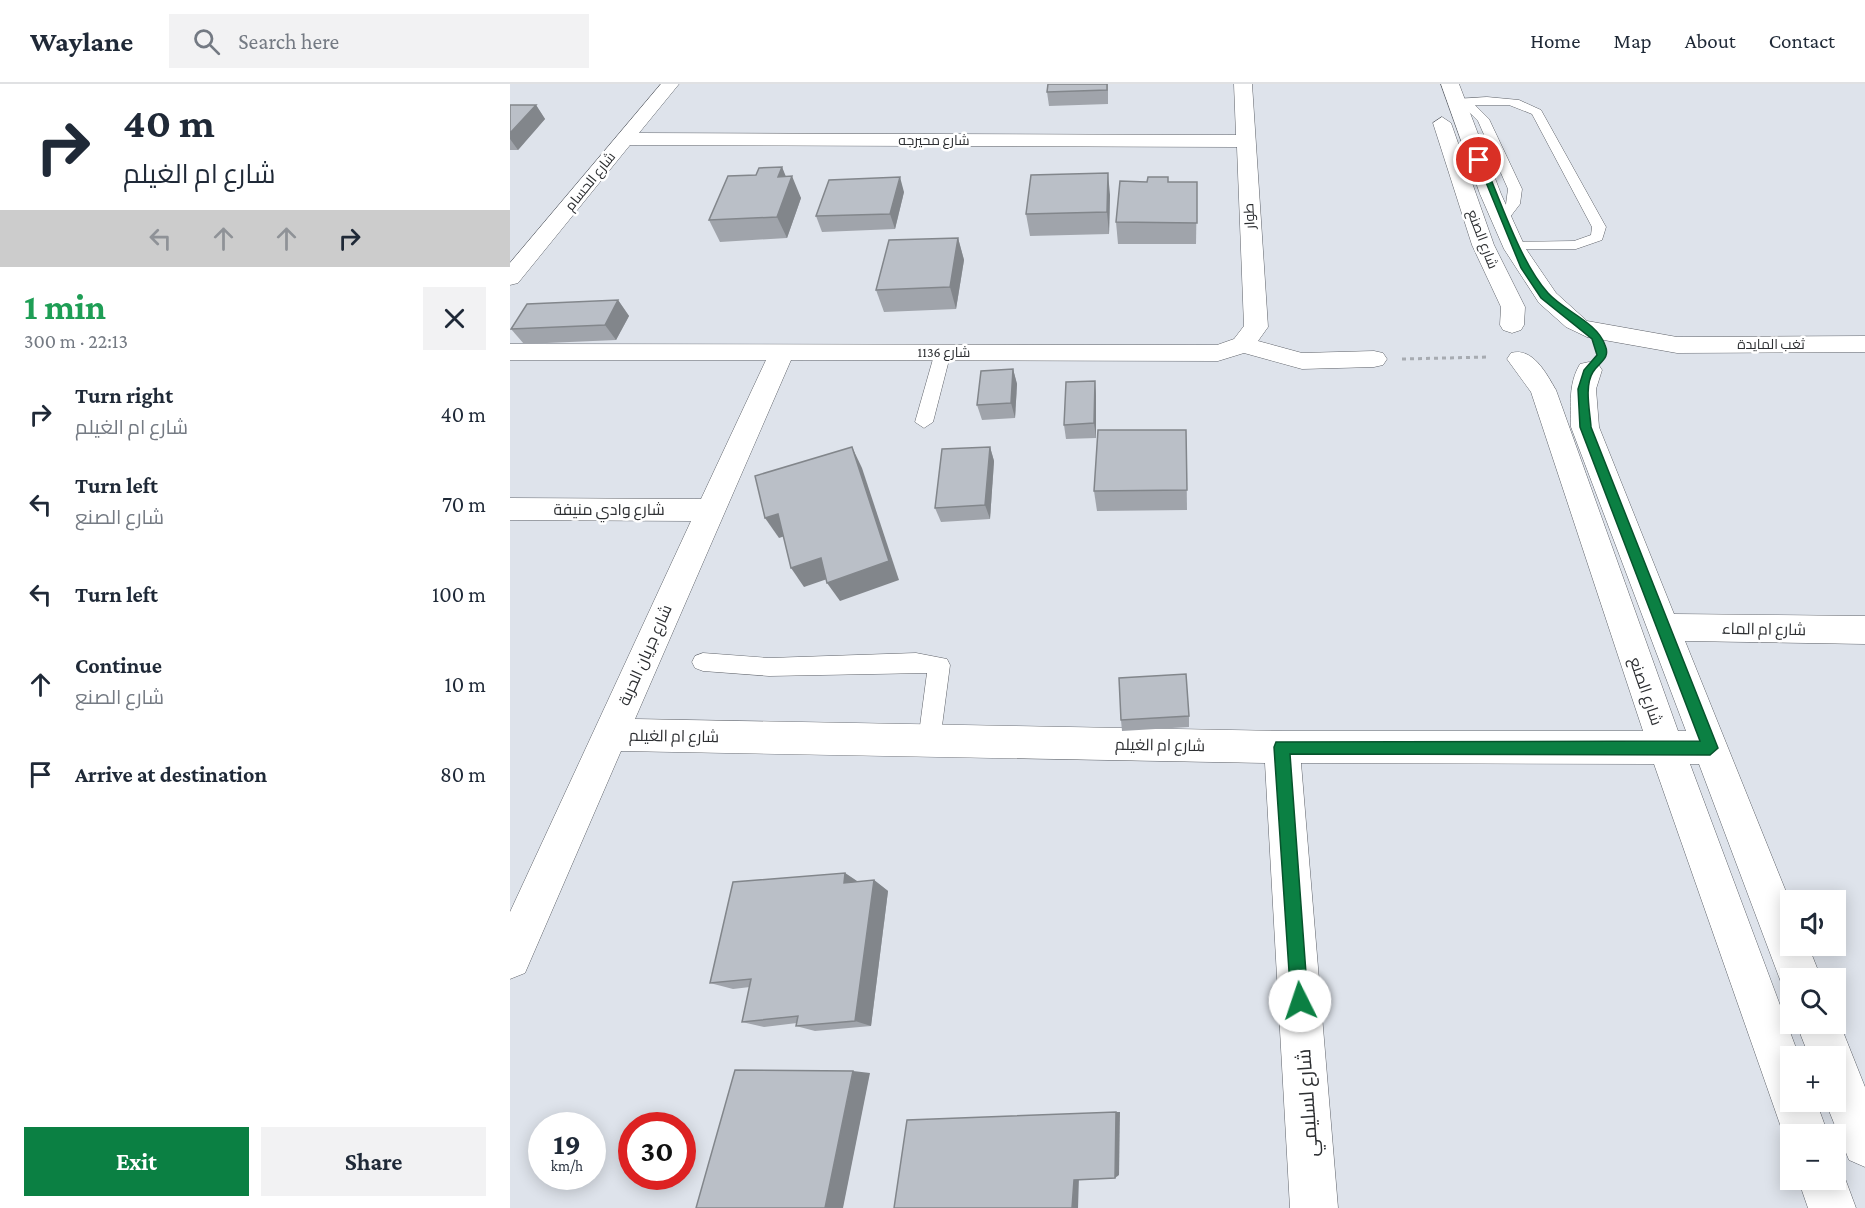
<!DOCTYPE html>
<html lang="en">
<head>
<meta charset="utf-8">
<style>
	body { margin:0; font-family:"Crimson Pro",Cairo,serif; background:#f2f2f3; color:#1f2937; height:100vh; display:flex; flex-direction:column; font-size:22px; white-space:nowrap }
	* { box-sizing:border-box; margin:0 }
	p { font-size:20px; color:#747a83 }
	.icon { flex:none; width:33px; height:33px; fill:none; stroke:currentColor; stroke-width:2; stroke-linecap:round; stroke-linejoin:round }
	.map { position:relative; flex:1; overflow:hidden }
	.sheet { display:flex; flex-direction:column; background:#fff; width:510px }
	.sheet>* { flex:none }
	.guide { background:#fff; color:#1f2937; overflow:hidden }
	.tools { position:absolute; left:1270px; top:806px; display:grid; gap:12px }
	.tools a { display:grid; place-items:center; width:66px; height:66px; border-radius:0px; background:#fff; box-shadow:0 3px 15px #0003; font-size:30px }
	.speed { position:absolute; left:18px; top:1028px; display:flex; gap:12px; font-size:30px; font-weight:700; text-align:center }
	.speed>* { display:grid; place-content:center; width:78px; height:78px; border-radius:50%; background:#fff; box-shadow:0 3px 15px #0003; line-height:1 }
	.speed small { font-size:15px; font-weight:400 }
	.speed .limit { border:9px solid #d22; background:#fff; color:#111 }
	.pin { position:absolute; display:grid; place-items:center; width:51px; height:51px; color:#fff; margin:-26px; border:3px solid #fff; border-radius:50%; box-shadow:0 2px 6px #0007 }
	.me { position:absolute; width:66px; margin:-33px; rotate:356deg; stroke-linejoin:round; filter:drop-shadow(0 0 4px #0008) }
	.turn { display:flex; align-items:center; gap:21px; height:126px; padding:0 24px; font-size:27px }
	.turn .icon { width:78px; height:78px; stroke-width:2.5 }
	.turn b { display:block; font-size:42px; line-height:51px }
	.lanes { display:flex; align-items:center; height:57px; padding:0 24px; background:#0003; justify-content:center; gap:30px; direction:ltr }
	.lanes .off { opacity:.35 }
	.round { display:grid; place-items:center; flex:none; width:63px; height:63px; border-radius:0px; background:#f2f2f3 }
	.summary { display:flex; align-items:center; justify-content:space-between; height:102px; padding:0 24px }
	h1 { font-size:36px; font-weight:700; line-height:45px; color:#1e9e55 }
	.cta { display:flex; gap:12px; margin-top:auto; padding:12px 24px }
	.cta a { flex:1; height:69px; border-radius:0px; background:#0b8043; color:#fff; font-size:24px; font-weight:700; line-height:69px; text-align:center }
	.cta a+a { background:#f2f2f3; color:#1f2937 }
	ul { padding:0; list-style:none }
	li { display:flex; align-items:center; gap:18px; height:90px; padding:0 24px }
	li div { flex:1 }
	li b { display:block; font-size:22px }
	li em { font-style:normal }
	header { display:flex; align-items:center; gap:36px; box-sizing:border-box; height:84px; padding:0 30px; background:#fff; border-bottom:2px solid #e0e1e3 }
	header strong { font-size:28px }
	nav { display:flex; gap:33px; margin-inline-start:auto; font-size:21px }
	.search { width:420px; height:54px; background:#f2f2f3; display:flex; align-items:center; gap:15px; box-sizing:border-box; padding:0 21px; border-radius:0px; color:#747a83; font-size:22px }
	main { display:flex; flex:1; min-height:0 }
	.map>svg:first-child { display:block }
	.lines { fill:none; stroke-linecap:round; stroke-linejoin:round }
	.service-casing { stroke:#5e6269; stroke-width:1 }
	.minor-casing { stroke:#5e6269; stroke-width:1 }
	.path { stroke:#a7abb1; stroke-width:3; stroke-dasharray:4 4; stroke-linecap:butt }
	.service { fill:#fff; fill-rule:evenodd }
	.minor { fill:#fff; fill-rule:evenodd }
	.wall { fill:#a0a4ab }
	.shaded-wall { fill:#82868b }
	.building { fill:#babfc7; stroke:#82868b; stroke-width:1.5 }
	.route { fill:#0b8043; stroke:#07532c; stroke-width:1.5 }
	.labels { text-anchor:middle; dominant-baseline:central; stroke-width:5; stroke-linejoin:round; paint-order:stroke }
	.far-street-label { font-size:14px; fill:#2d2f32; stroke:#fff }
	.street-label { font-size:16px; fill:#2d2f32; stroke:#fff }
	.near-street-label { font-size:20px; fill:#2d2f32; stroke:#fff }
</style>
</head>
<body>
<header>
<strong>Waylane</strong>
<div class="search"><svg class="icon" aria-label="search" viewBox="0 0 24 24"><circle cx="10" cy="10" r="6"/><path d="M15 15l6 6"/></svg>Search here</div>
<nav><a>Home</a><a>Map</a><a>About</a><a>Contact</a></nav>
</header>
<main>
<section class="sheet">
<div class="guide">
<div class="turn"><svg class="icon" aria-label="right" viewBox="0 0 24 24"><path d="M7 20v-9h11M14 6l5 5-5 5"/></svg><div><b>40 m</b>شارع ام الغيلم</div></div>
<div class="lanes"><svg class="icon off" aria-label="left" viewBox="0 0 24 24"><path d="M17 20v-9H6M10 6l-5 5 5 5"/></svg><svg class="icon off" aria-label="ahead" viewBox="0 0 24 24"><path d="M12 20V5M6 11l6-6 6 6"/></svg><svg class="icon off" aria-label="ahead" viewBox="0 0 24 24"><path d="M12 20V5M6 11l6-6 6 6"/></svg><svg class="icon" aria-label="right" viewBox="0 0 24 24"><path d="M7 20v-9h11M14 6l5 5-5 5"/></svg></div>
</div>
<div class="summary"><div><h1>1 min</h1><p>300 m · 22:13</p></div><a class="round"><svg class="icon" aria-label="close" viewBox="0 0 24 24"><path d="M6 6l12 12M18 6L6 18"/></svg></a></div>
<ul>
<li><svg class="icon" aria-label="right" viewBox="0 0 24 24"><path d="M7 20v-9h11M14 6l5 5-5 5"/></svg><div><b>Turn right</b><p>شارع ام الغيلم</p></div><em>40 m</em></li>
<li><svg class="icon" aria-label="left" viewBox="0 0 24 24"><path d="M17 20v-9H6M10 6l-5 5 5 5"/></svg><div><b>Turn left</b><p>شارع الصنع</p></div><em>70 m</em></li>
<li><svg class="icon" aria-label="left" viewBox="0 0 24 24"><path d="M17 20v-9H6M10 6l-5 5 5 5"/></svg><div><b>Turn left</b></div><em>100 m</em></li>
<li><svg class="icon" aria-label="ahead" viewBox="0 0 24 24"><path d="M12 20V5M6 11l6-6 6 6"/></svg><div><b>Continue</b><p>شارع الصنع</p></div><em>10 m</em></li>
<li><svg class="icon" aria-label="arrive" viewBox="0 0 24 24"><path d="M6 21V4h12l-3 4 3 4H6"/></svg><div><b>Arrive at destination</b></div><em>80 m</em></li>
</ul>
<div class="cta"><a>Exit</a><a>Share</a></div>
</section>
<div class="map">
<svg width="1355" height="1124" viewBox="0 0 1355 1124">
	<rect width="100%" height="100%" fill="#dee3eb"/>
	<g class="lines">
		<g class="service-casing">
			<g id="service">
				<path d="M977 13 1009 16 1031 26 1096 143 1092 156 1066 165H1000L998 162 1005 158 1064 157 1081 151 1082 143 1022 30 999 21H965L979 35 1012 105 1010 120 997 137H987L985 134 996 120 998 105 968 37 952 21 940 18 946 15Z"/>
				<path d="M433 263 441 268 423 338 414 344 405 338 425 268Z"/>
				<path d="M193 569 259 574 406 569 437 575 440 581 430 657 427 664 419 667 411 664 408 657 417 589 259 592 193 587 185 584 182 578 185 572Z"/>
			</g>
		</g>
		<g class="minor-casing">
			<g id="minor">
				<path d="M151 0H169L129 49 726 51 724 0H742L758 243 748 257 792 269 864 267 873 269 877 275 873 281 864 283 792 285 734 269 708 277 281 276 125 635 772 647H1133L1021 308 997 275 1001 269C1023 263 1036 289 1046 306L1168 647H1176L1061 343C1061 321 1058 300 1070 280L1079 278 1088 280 1092 286 1086 305 1089 343 1164 530 1355 532V560L1175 557 1281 820V861H1298L1311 894H1281V911L1275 909 1189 680H1180L1289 972H1281V1017H1306L1318 1050H1281V1067L1279 1066 1144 680 791 679 828 1124H780L755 679 111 667 15 889 0 895V828L181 437 0 436V414L191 415 256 276H0V260L707 261 724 255 734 242 727 63 120 61 8 199 0 201V179Z"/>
				<path d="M931 0H949L991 110 1016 165 1046 209 1077 237 1167 253 1355 252V268L1167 269 1077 253 1056 243 1029 219 994 165 970 110Z"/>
				<path d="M932 33 941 39 984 161 1015 223 1014 241 1011 246 1002 249 993 246 990 241 991 223 962 161 923 39Z"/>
				<path d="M1326 930 1355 1003V1083L1339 1076 1315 1017H1326V972H1299L1286 939H1326Z"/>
				<path d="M1326 1077 1329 1078 1346 1124H1298L1288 1095H1326Z"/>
			</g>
		</g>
		<path class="path" d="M892 275 978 273"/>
		<use href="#service" class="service"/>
		<use href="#minor" class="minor"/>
	</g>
	<g class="wall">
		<path d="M598 0V20L539 22 537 8Z"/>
		<path d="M0 21H26L35 35 8 66H0Z"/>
		<path d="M272 83 275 92 291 114 277 154 210 158 199 136 246 91Z"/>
		<path d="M637 98H687L686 160H608L606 138Z"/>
		<path d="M394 108 385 145 312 148 306 132Z"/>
		<path d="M600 111 599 150 520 152 516 130Z"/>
		<path d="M448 154 454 176 446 225 374 228 366 206Z"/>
		<path d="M108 216 119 232 106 256 14 260 1 245Z"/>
		<path d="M503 285 507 300 505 334 472 336 467 321Z"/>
		<path d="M585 297 586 312V354L556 355 554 341Z"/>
		<path d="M676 346 677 426 587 427 584 407Z"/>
		<path d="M480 363 484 377 480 435 431 438 425 424Z"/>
		<path d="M679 632V643L612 647 611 636Z"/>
		<path d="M335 789 348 798 364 796 378 807 361 942 305 947 286 942 287 939 254 943 232 938 240 903 223 905 200 899Z"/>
	</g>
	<g class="shaded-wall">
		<path d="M26 21 35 35 8 66 0 55V49Z"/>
		<path d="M272 83 279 100 282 92 291 114 277 154 267 133 268 93Z"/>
		<path d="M598 89 600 111 599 150 597 128Z"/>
		<path d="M390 93 394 108 385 145 380 130Z"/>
		<path d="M448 154 454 176 446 225 440 203Z"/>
		<path d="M108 216 119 232 106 256 95 241Z"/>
		<path d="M503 285 507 300 505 334 501 319Z"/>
		<path d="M585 297 586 312V354L584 339Z"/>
		<path d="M342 363 352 384 389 496 330 517 317 499Z"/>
		<path d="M480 363 484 377 480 435 475 421Z"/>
		<path d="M268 430 281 450 269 454 255 434Z"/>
		<path d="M311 474 323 493 294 503 281 484Z"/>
		<path d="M335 789 350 799H334Z"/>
		<path d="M364 796 378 807 361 942 345 937Z"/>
		<path d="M343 987 360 989 333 1124H315Z"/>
		<path d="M606 1028H610L609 1091 605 1094Z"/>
		<path d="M569 1093 568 1124H562L564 1096Z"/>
	</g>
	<g class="building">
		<path d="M538 0H597V6L537 8Z"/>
		<path d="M0 21H26L0 49Z"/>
		<path d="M272 83 268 93 282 92 267 133 199 136 218 92 246 91 249 84Z"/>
		<path d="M598 89 597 128 516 130 521 91Z"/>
		<path d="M390 93 380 130 306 132 319 96Z"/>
		<path d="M638 93H658V98H687V139L606 138 610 97 637 98Z"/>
		<path d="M448 154 440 203 366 206 379 156Z"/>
		<path d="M108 216 95 241 1 245 17 220Z"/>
		<path d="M503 285 501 319 467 321 471 287Z"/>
		<path d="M585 297 584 339 554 341 556 298Z"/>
		<path d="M588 346H676L677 406 584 407Z"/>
		<path d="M342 363 379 477 317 499 311 474 281 484 268 430 255 434 245 392Z"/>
		<path d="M480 363 475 421 425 424 432 365Z"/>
		<path d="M676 590 679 632 611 636 609 594Z"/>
		<path d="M335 789 334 799 364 796 345 937 286 942 288 932 232 938 241 895 200 899 223 798Z"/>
		<path d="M225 986 343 987 315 1124H186Z"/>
		<path d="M606 1028 605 1094 564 1096 562 1124H384L397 1036Z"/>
	</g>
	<path class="route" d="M966 74 973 76C990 115 1010 178 1038 209 1054 227 1087 238 1095 261 1101 275 1089 278 1083 288 1074 302 1080 327 1081 343L1208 664 1200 671 780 670 798 917 796 923 790 925 783 923 781 917 764 663 766 658 1190 657 1070 343 1068 305 1074 286 1087 271 1082 255 1031 214 1011 184Z"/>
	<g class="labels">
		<g class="far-street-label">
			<text x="424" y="56">شارع محيرجه</text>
			<text transform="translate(80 97) rotate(-51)">شارع الحسام</text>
			<text transform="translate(739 132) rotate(-93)">طوار</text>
			<text transform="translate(973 155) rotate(69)">شارع الصنع</text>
			<text x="1261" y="260">ثغب المايدة</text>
			<text x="434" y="268">شارع 1136</text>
		</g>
		<g class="street-label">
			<text x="99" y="425">شارع وادي منيفة</text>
			<text transform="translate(1254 545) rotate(1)">شارع ام الماء</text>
			<text transform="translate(135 571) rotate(-66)">شارع جريان الحربة</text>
			<text transform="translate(1136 607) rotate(71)">شارع الصنع</text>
			<text transform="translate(164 652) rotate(1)">شارع ام الغيلم</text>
			<text transform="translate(650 661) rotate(1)">شارع ام الغيلم</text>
		</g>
		<g class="near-street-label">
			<text transform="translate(797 1019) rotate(-94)">شارع لسليمي</text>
		</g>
	</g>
</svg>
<div class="tools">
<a><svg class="icon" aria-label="sound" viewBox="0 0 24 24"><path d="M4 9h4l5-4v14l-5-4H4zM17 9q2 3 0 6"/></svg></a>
<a><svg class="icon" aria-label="search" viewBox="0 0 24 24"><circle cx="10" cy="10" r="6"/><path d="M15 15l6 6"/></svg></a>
<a>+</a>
<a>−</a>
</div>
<div class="speed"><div>19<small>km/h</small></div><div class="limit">30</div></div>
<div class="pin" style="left:969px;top:76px;background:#d93025"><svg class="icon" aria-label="arrive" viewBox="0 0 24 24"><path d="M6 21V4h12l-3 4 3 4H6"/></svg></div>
<svg class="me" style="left:790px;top:917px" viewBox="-20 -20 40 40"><circle r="19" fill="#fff"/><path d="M0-13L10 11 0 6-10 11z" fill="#0b8043"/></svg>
</div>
</main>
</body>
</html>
